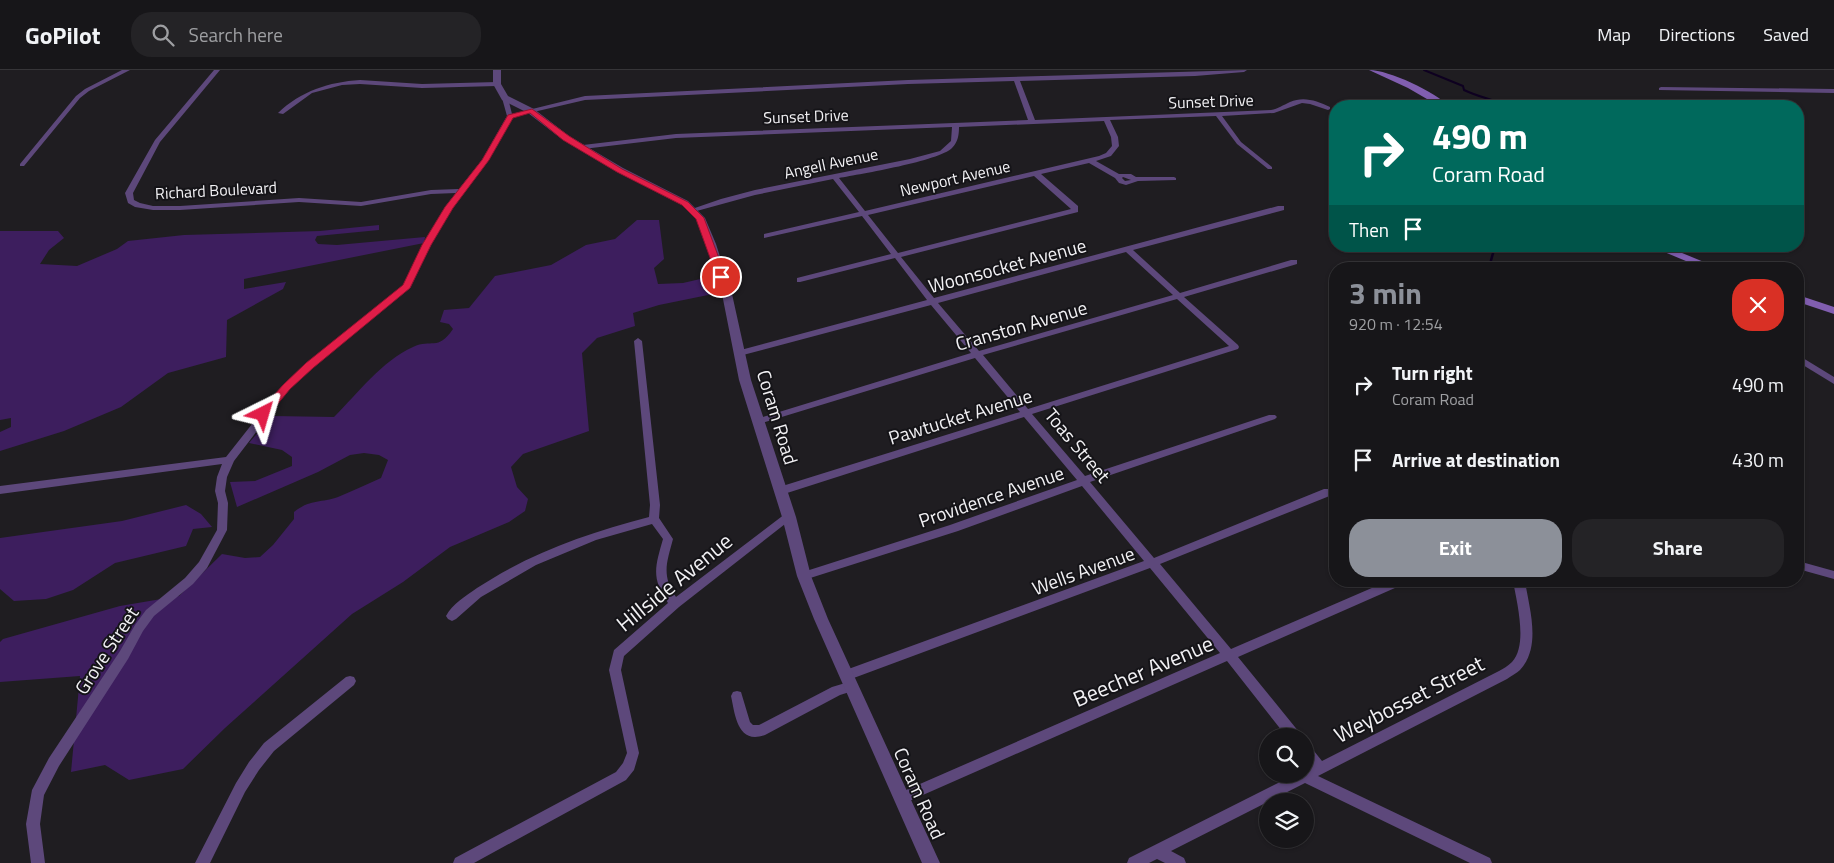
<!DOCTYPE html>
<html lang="en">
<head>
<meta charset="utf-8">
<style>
	body { margin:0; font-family:"Titillium Web",sans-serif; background:#242326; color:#f1f3f6; height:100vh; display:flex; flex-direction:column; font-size:19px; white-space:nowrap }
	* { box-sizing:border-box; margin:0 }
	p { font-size:16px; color:#9e9fa2 }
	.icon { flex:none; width:28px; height:28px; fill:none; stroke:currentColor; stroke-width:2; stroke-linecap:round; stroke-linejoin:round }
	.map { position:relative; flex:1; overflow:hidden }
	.details { position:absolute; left:1329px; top:192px; width:475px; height:325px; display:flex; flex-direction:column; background:#171619; border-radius:20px; box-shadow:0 1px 4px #0004,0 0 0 1px #363538 }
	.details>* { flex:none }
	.guide { position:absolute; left:1329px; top:30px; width:475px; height:152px; border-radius:20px; box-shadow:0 1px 4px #0004,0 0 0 1px #363538; background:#00695c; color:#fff; overflow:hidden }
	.buttons { position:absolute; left:1259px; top:658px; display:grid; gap:10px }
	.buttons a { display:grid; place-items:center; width:55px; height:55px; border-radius:50%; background:#171619; box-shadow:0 1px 4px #0004,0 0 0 1px #363538; font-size:25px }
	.pin { position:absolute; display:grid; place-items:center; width:42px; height:42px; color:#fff; margin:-21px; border:2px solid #fff; border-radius:50%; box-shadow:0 1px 5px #0007 }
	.me { position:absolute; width:55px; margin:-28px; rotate:40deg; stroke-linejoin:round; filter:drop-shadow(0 0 4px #0008) }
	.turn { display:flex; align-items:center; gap:18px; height:105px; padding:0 20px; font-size:22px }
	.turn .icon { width:65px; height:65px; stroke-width:2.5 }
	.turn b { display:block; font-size:35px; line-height:42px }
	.then { display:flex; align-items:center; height:48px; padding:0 20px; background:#0003; gap:10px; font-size:19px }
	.round { display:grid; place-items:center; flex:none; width:52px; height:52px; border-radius:20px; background:#242326 }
	.overview { display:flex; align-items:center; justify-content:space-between; height:85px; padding:0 20px }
	h1 { font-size:30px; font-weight:700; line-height:38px; color:#8c9099 }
	.button { display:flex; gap:10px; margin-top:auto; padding:10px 20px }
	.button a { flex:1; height:58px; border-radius:20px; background:#8c9099; color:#fff; font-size:20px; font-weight:700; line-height:58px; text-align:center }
	.button a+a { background:#242326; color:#f1f3f6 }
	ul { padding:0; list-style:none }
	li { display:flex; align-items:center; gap:15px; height:75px; padding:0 20px }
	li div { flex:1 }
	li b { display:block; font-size:19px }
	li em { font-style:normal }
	header { display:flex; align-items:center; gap:30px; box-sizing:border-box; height:70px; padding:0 25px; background:#171619; border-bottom:1px solid #363538 }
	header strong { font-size:24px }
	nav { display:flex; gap:28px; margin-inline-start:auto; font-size:18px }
	.search { width:350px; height:45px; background:#242326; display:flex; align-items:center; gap:12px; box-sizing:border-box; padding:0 18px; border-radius:20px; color:#9e9fa2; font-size:19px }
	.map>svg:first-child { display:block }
	.green { fill:#3d1e5e }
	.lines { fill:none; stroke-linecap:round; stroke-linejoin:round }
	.stream-far1 { stroke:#0e0020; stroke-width:2 }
	.stream { stroke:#0e0020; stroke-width:2.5 }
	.minor { fill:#5d487b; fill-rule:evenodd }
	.tertiary { fill:#5d487b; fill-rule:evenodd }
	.secondary { fill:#815eb0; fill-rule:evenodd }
	.route { fill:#e11d48; stroke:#92132f }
	.labels { text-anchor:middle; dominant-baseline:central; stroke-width:4; stroke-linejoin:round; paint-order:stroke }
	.far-street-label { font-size:16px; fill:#f2f1f4; stroke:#151418 }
	.street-label { font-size:19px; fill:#f2f1f4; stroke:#151418 }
	.near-street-label { font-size:22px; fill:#f2f1f4; stroke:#151418 }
</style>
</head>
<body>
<header>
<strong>GoPilot</strong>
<div class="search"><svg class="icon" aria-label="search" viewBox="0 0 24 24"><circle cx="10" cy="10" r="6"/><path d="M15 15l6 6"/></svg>Search here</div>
<nav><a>Map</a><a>Directions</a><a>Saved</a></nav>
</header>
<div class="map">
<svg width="1834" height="793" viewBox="0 0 1834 793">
	<rect width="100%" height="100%" fill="#1f1d21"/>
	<g class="green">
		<path d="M637 150H659L664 189 654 198 658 214 683 213 709 207 713 224 659 235 633 243 635 256 597 268 582 283 589 361 523 384 511 397 517 417 528 429 525 441 509 452 450 477 403 512 352 544 225 658 183 699 129 710 105 695 71 702 80 606 0 612V572L3 569 120 536 179 526 222 484 245 488 260 487 273 475 294 449V442C310 429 321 433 338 427 353 421 367 414 381 408L388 390 379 385 364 383 350 385 318 402 237 437 230 412 255 411 292 396V387L282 380 249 373 272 346 334 347C358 323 382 291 413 277 432 268 437 282 453 259L449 254 440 252 444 240 469 238 495 206 551 195 586 175 615 169Z"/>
		<path d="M379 155V160L317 166 315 170 318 174 337 175 425 167 424 173 244 209V219L286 212 283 219 227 250 226 287 168 303 121 337 64 361 0 381V362L11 357V348L0 350V161H58L64 168 49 180 40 194 77 196 117 179 128 171 184 165 320 161Z"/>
		<path d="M186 435 201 444 212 457 193 459 186 476 115 493 73 520 46 529 14 531 0 519V468L122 451Z"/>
	</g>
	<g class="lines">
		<path class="stream-far1" d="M1424 0 1463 16 1464 20C1478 27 1493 29 1507 36"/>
		<path class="stream" d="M1479 199 1490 194 1495 176"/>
		<g class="minor">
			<path d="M122 0H130L89 21 80 28 24 96H20V94L76 26 85 19Z"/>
			<path d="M214 0H220L160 72 133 123 134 130 140 133 153 136H180L299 128 361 132 431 120 459 119 482 90 507 46 502 28 505 26 508 28 512 44 585 26 908 10 1247 0 1244 2 1195 6 1020 11 1035 50 1271 40C1278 39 1283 35 1290 32 1304 26 1317 31 1330 37V39L1328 40 1310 34 1302 33 1274 43 1222 46 1241 72 1272 97V99H1268L1237 74 1216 46 1110 50 1118 67 1119 76 1111 86 1096 91 1119 104H1131L1136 107H1174L1176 108V110L1138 111 1126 115 1119 113 1115 108 1089 93 1041 104 1078 136V142L901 187 934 228 1278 136H1284V140L1133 180 1180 223 1291 190H1297V194L1184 227 1238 275 1239 277 1238 279 1032 344 1085 406 1269 345H1275L1277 347 1275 349 1090 412 1154 488 1324 419H1332L1333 422 1332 425 1160 494 1231 579 1388 511H1405L1404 514 1238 587 1299 662 1300 666H1286L1227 591 907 732 902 734 897 732 895 728 897 724 1220 583 1150 498 851 609 847 610 843 609 841 605 843 601 1144 491 1082 416 958 461 804 510 800 509 798 506 800 503 950 455 1077 410 1024 347 784 424H776L775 421 776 418 1020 342 975 288 762 353H756L754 351 756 349 971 283 931 235 743 285H737L736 283 737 281 927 230 895 188 800 212H797V208L891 184 862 146 764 168V164L859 142 833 109 755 125 693 142 689 140 721 129 755 120 910 89 940 81 951 71 952 57 676 68 583 79 580 77 583 75 676 64 1028 50 1014 11 908 14 585 30 512 47 488 91 452 138 431 175 410 218 313 297 289 319 234 391 227 407 225 421 228 433 227 460 207 498 193 514 154 546 143 561 128 589 59 696 44 725 40 754 45 793H31L26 754 32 720 49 688 120 581 135 555 146 540 185 508 199 492 217 460 218 433 215 421 217 407 222 394 0 424V416L226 387 283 315 307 293 404 215 423 175 445 137 456 123 431 124 361 136 299 132 180 140H153L135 137 128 133 125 123 155 70ZM1104 51 1111 67 1112 76 1106 83 1099 86 865 141 839 108C861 104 939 91 952 78 958 72 959 65 959 57ZM1034 106 1071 139 898 183 868 145ZM1123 107 1131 110 1125 111 1122 108ZM1126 182 1173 225 979 281 938 233ZM1177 229 1229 276 1028 339 983 285Z"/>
			<path d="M360 10 422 14 497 12 500 14 497 16 422 18 360 14 342 15 312 23 283 44 278 43C301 21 329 12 360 10Z"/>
			<path d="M1661 17 1834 19V23L1659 20V18Z"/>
			<path d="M638 268 642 271 660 435 659 448 673 469C667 492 661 505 676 527L785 444H793L794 447 679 537 624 586 621 600 639 683 634 700 626 710 474 793H453L455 788 616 702 623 693 627 683 609 600 614 580 668 533C651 508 655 497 663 469L652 454 596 470 536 495 481 527 456 549 452 551 448 549 446 546C452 534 466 526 477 518 530 483 588 463 649 447L650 435 634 271Z"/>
			<path d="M1798 285 1834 307V314L1798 292Z"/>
			<path d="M1798 491 1834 501V509L1798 499Z"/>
			<path d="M1513 511H1525C1529 538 1542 576 1520 600 1517 603 1511 606 1507 609L1318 706 1490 788 1492 793H1470L1305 713 1171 781 1184 788 1186 793H1165L1157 789 1149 793H1127L1129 788 1296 704H1305V699L1311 696 1305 690V674L1310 676 1322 691 1499 601C1503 599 1508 596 1512 592 1528 575 1517 533 1513 511Z"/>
			<path d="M350 606 354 607 356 611 354 615 274 681 259 700 245 722 210 793H195L236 713 249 692 264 673 346 607Z"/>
			<path d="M852 611 856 612 858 616 856 620 840 625 765 665C737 675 735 644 731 626L733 622 737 621 741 622 750 652 753 655H759L832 617Z"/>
		</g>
		<path class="tertiary" d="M493 0H501V14L508 26 534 39 569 66 623 98 688 131 705 148 716 174 732 224 751 310 796 447 811 506 828 549 940 793H922L814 549 797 506 782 447 739 310 722 224 706 174 696 149 682 135 617 102 563 70 528 43 502 30 493 14Z"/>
		<g class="secondary">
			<path d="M1369 0C1389 0 1435 22 1449 36H1439L1408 18Z"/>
			<path d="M1650 176H1665L1721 199H1705Z"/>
			<path d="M1798 225 1834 237V244L1798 232Z"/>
		</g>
	</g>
	<path class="route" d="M532 39 569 66 622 99 688 132 704 148 726 207 724 209H718L717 207 696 149 682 135 617 102 563 70 530 43 513 48 489 90 453 138 431 175 410 218 313 298 290 319 267 347H259L258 344 259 342 283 315 306 293 403 215 422 175 445 137 482 90 508 45Z"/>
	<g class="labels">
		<g class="far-street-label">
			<text transform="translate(1211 31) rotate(-2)">Sunset Drive</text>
			<text transform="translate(806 46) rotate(-2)">Sunset Drive</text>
			<text transform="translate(831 93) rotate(-12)">Angell Avenue</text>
			<text transform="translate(955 108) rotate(-13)">Newport Avenue</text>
			<text transform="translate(216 120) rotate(-3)">Richard Boulevard</text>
		</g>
		<g class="street-label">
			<text transform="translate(1007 195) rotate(-15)">Woonsocket Avenue</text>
			<text transform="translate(1021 255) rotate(-16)">Cranston Avenue</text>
			<text transform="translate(960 346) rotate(-17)">Pawtucket Avenue</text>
			<text transform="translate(778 347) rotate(73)">Coram Road</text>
			<text transform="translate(1078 375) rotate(50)">Toas Street</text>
			<text transform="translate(991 426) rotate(-19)">Providence Avenue</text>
			<text transform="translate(1083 500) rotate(-20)">Wells Avenue</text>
			<text transform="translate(106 580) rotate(-57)">Grove Street</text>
			<text transform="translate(920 723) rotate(66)">Coram Road</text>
		</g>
		<g class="near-street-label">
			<text transform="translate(674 512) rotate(-39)">Hillside Avenue</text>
			<text transform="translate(1143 601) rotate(-23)">Beecher Avenue</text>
			<text transform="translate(1409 629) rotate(-27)">Weybosset Street</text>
		</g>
	</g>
</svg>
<div class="buttons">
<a><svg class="icon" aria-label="search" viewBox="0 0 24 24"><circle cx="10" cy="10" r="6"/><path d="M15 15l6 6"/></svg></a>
<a><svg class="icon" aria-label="layers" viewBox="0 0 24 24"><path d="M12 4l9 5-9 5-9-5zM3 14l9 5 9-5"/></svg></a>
</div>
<div class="pin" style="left:721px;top:207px;background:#d93025"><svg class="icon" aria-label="arrive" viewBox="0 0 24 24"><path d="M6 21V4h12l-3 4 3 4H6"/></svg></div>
<svg class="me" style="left:263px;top:344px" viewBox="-20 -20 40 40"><path d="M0-17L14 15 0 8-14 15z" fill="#e11d48" stroke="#fff" stroke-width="4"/></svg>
<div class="guide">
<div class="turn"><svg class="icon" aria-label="right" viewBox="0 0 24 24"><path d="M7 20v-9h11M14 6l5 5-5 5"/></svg><div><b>490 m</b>Coram Road</div></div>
<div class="then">Then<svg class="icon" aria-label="arrive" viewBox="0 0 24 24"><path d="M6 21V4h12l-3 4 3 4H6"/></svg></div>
</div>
<section class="details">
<div class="overview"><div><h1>3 min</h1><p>920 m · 12:54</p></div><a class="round" style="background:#d93025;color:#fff"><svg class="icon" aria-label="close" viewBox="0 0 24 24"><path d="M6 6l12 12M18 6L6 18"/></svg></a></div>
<ul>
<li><svg class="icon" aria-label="right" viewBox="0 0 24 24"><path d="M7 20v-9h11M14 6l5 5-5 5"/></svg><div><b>Turn right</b><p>Coram Road</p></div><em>490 m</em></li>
<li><svg class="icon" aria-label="arrive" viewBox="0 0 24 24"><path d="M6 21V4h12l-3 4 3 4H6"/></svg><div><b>Arrive at destination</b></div><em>430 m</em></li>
</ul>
<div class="button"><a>Exit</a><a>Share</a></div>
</section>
</div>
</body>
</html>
